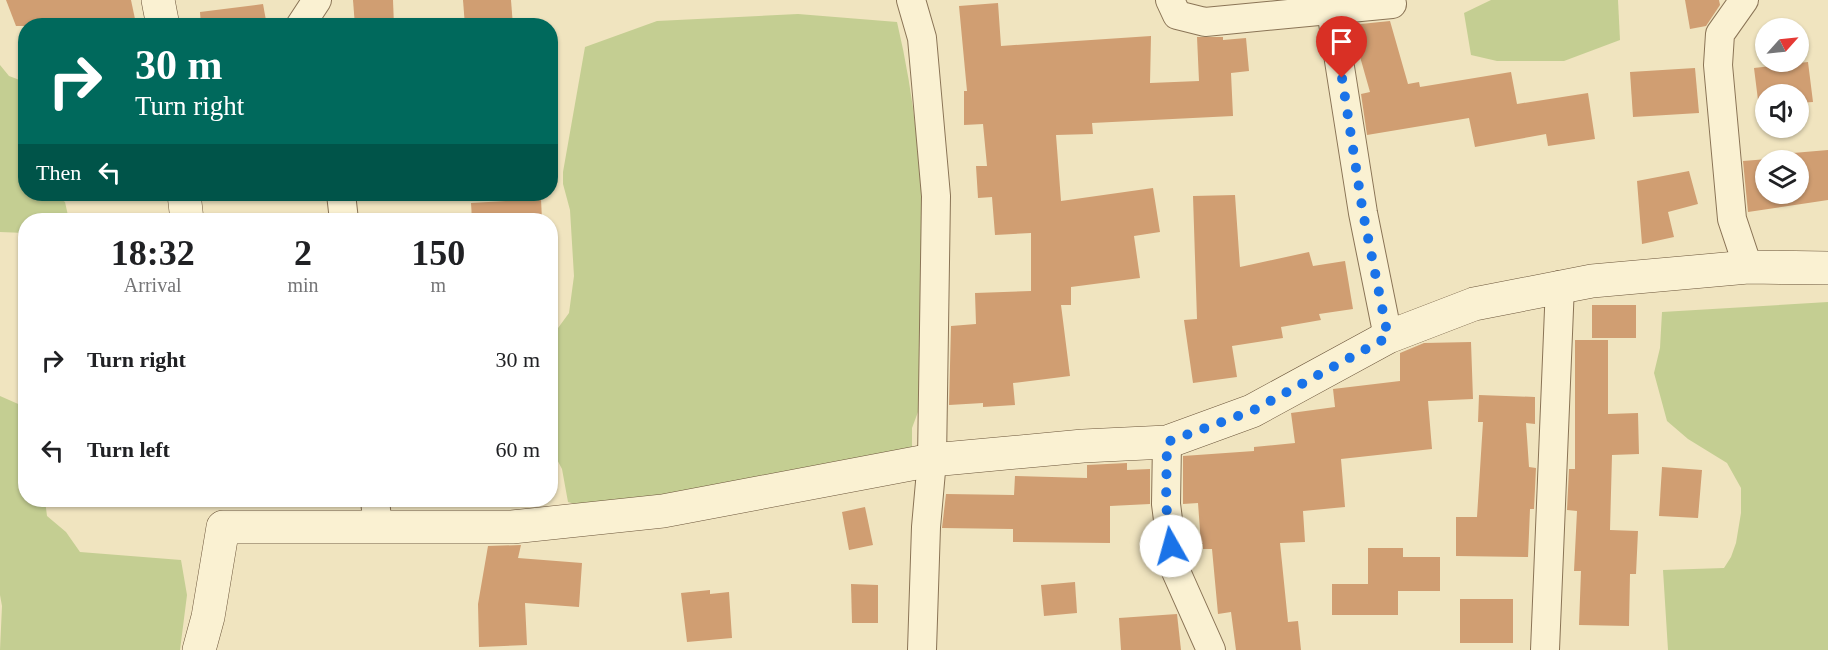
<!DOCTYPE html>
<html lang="en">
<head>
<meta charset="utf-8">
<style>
	body { margin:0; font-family:Georgia,serif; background:#f6f6f6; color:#202124; height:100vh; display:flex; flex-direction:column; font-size:22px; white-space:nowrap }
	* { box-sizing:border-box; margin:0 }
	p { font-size:20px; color:#757577 }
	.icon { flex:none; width:33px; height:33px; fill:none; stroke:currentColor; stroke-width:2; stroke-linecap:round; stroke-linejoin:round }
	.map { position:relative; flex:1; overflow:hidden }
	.drawer { position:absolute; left:18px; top:213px; width:540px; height:294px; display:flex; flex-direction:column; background:#fff; border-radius:24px; box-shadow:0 2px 4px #0004 }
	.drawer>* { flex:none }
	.top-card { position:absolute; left:18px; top:18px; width:540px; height:183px; border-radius:24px; box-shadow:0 2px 4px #0004; background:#00695c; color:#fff; overflow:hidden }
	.needle { width:39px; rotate:63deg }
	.tools { position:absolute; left:1755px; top:18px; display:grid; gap:12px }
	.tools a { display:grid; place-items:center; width:54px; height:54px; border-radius:50%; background:#fff; box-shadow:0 2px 4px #0004; font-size:30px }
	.pin { position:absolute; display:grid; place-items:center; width:51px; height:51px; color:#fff; margin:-62px -26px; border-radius:50% 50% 50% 0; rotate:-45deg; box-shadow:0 0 6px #0007 }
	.pin .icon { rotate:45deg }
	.me { position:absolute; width:66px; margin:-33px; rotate:353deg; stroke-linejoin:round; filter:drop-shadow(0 0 4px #0008) }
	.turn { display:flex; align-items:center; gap:21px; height:126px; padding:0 18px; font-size:27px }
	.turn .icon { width:78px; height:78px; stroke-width:2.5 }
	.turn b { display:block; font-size:42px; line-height:51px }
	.then { display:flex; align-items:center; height:57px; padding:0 18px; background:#0003; gap:12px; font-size:22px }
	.eta { display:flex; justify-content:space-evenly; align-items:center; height:102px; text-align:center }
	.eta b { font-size:36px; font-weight:800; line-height:42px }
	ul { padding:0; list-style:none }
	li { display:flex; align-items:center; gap:18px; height:90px; padding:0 18px }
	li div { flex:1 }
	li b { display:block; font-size:22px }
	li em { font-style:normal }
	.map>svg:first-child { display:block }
	.green { fill:#c4ce92 }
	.building { fill:#d09e72; fill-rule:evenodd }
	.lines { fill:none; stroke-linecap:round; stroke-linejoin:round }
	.street-casing { stroke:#8a7456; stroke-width:30 }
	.secondary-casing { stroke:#6b553a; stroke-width:34 }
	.street { stroke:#faf1d2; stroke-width:28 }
	.secondary { stroke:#faf1d2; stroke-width:33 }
	.route { stroke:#1a73e8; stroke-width:10; stroke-dasharray:0 18 }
</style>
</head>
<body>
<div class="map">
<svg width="1828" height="650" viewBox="0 0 1828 650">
	<rect width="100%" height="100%" fill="#f0e4bf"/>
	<g class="green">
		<path d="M1491 0H1618L1620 40 1564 61H1497L1471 55 1464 13Z"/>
		<path d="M798 14 897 22C915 98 923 179 924 257 925 309 920 361 918 412L912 428V456L591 509 568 502 562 469 551 448 550 339 569 313 574 276 570 210 563 184V172L585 47 657 21Z"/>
		<path d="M0 65 9 76 25 82 26 194H54L65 202 69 220H26L25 233 0 232Z"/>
		<path d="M1828 302V650H1668L1663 570 1724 568 1731 557 1736 543 1741 513V488L1727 463 1688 439 1667 421 1654 373 1660 348 1662 312Z"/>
		<path d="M0 396 25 407 26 500H45L47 516 66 532 80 552 181 560 187 595 180 650H0L2 606 0 595Z"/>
	</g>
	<g class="building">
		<path d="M6 0H131L135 19 97 26H16Z"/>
		<path d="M353 0H393L394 26H355Z"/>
		<path d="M463 0H511L513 26H465Z"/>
		<path d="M1685 0H1719L1720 5 1706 26 1690 29Z"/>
		<path d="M998 3 1001 46 1151 36 1150 83 1199 81 1197 37H1223V40L1246 38 1249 71 1231 73 1233 116 1092 123 1093 134 1056 135 1061 201 1153 188 1160 232 1134 236 1140 278 1071 287V305H1061L1070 376 1013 383 1015 405 983 407V403L949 405 951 326 976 324 975 293 1031 291V233L995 235 992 197 978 198 976 166H987L983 124 964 125V91H967L959 6Z"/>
		<path d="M263 4 267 26H201L200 12Z"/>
		<path d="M1390 21 1408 84 1419 82 1420 87 1511 72 1517 104 1588 93 1595 139 1548 146 1546 134 1475 147 1469 118 1367 135 1361 94 1370 92 1351 25Z"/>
		<path d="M1808 62 1813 102 1798 103V94H1766V107L1759 108 1754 68Z"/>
		<path d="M1695 68 1699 113 1633 117 1630 72Z"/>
		<path d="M1828 150V200L1748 212 1743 161 1793 157V153ZM1766 160H1798V194H1766Z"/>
		<path d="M1689 171 1698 204 1668 212 1674 237 1642 244 1637 181Z"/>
		<path d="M1235 195 1240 267 1309 252 1313 266 1345 261 1353 309 1319 314 1321 320 1281 327 1283 338 1232 346 1237 377 1193 383 1184 320 1197 319 1193 196Z"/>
		<path d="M541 199 542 220H472L471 203Z"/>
		<rect x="1592" y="305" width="44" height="33"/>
		<path d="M1575 340H1608V414L1638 413 1639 454 1612 455 1610 530 1638 531 1636 574H1630L1629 626 1579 625 1581 571H1574L1577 511 1567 510 1569 469H1575Z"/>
		<path d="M1471 342 1473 399 1428 401 1432 449 1341 459 1345 507 1303 511 1305 542 1280 543 1288 622 1298 621 1301 650H1236L1231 612 1218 614 1212 549H1203V544H1201L1198 503 1183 504V456L1254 451V447L1295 443 1291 413 1335 407 1333 389 1400 381V353L1424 343Z"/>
		<path d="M1479 395 1535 397V424L1526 423 1529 467 1536 468 1534 509H1530L1528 557 1456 556V517H1477L1483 422H1478Z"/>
		<path d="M1127 463V470L1150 469V504L1110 506V543L1013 542V529L942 528 946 494 1014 495 1015 476 1087 478V465Z"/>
		<path d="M1662 467 1702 470 1698 518 1659 516Z"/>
		<path d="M865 507 873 545 849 550 842 512Z"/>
		<path d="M521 545 518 558 582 563 579 607 525 603 527 645 479 647 478 604 488 546Z"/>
		<path d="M1368 548H1403V557H1440V591H1398V615H1332V584H1368Z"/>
		<path d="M1075 582 1077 613 1044 616 1041 585Z"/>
		<path d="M851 584 878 585V623H852Z"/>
		<path d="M710 590V594L729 592 732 638 687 642 681 593Z"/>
		<rect x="1460" y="599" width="53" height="44"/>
		<path d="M1177 614 1181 650H1121L1119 618Z"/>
	</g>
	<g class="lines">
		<g class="street-casing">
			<g id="street">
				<path d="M911 0 922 38 936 196 932 460 926 527 922 650"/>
				<path d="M1170 0 1177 15 1205 22 1392 4"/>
				<path d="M1744 0 1720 34 1718 65 1732 219 1748 267"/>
				<path d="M1331 10 1363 213 1388 337"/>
				<path d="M300 26 317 0"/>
				<path d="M341 194 344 220"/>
				<path d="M1167 442 1166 504 1174 567 1211 650"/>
				<path d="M375 500 378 528"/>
				<path d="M1545 650 1560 285"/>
			</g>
		</g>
		<g class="secondary-casing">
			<g id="secondary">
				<path d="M158 0 163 26"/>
				<path d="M184 194 187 220"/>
				<path d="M199 650 208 617 223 527H512L663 511 932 460 1083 446 1167 442 1252 411 1388 337 1474 304 1592 281 1748 267 1828 268"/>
			</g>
		</g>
		<use href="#street" class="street"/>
		<use href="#secondary" class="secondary"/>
	</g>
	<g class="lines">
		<path class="route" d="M1171 546 1166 504 1167 442 1252 411 1388 337 1363 213 1342 78"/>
	</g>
</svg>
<div class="tools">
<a><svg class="needle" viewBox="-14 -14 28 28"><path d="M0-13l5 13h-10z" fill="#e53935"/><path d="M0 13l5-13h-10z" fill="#757577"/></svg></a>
<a><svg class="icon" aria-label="sound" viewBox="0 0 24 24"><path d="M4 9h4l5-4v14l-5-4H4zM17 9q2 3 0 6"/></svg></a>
<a><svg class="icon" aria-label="layers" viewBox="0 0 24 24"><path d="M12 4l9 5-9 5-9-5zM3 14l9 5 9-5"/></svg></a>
</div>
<div class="pin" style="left:1342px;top:78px;background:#d93025"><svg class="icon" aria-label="arrive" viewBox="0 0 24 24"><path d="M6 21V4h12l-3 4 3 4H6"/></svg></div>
<svg class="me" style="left:1171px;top:546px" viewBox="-20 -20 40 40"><circle r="19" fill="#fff"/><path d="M0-13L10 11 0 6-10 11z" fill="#1a73e8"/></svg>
<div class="top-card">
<div class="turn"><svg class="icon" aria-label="right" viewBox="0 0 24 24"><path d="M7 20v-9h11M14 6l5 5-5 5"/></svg><div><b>30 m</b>Turn right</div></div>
<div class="then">Then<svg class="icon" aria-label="left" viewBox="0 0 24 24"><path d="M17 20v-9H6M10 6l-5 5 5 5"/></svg></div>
</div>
<section class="drawer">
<div class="eta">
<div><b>18:32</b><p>Arrival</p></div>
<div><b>2</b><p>min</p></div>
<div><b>150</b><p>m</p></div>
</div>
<ul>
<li><svg class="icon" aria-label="right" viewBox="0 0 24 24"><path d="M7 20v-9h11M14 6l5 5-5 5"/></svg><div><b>Turn right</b></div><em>30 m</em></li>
<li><svg class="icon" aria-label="left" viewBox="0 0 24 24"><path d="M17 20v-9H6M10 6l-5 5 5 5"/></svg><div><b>Turn left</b></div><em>60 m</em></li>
</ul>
</section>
</div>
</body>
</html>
